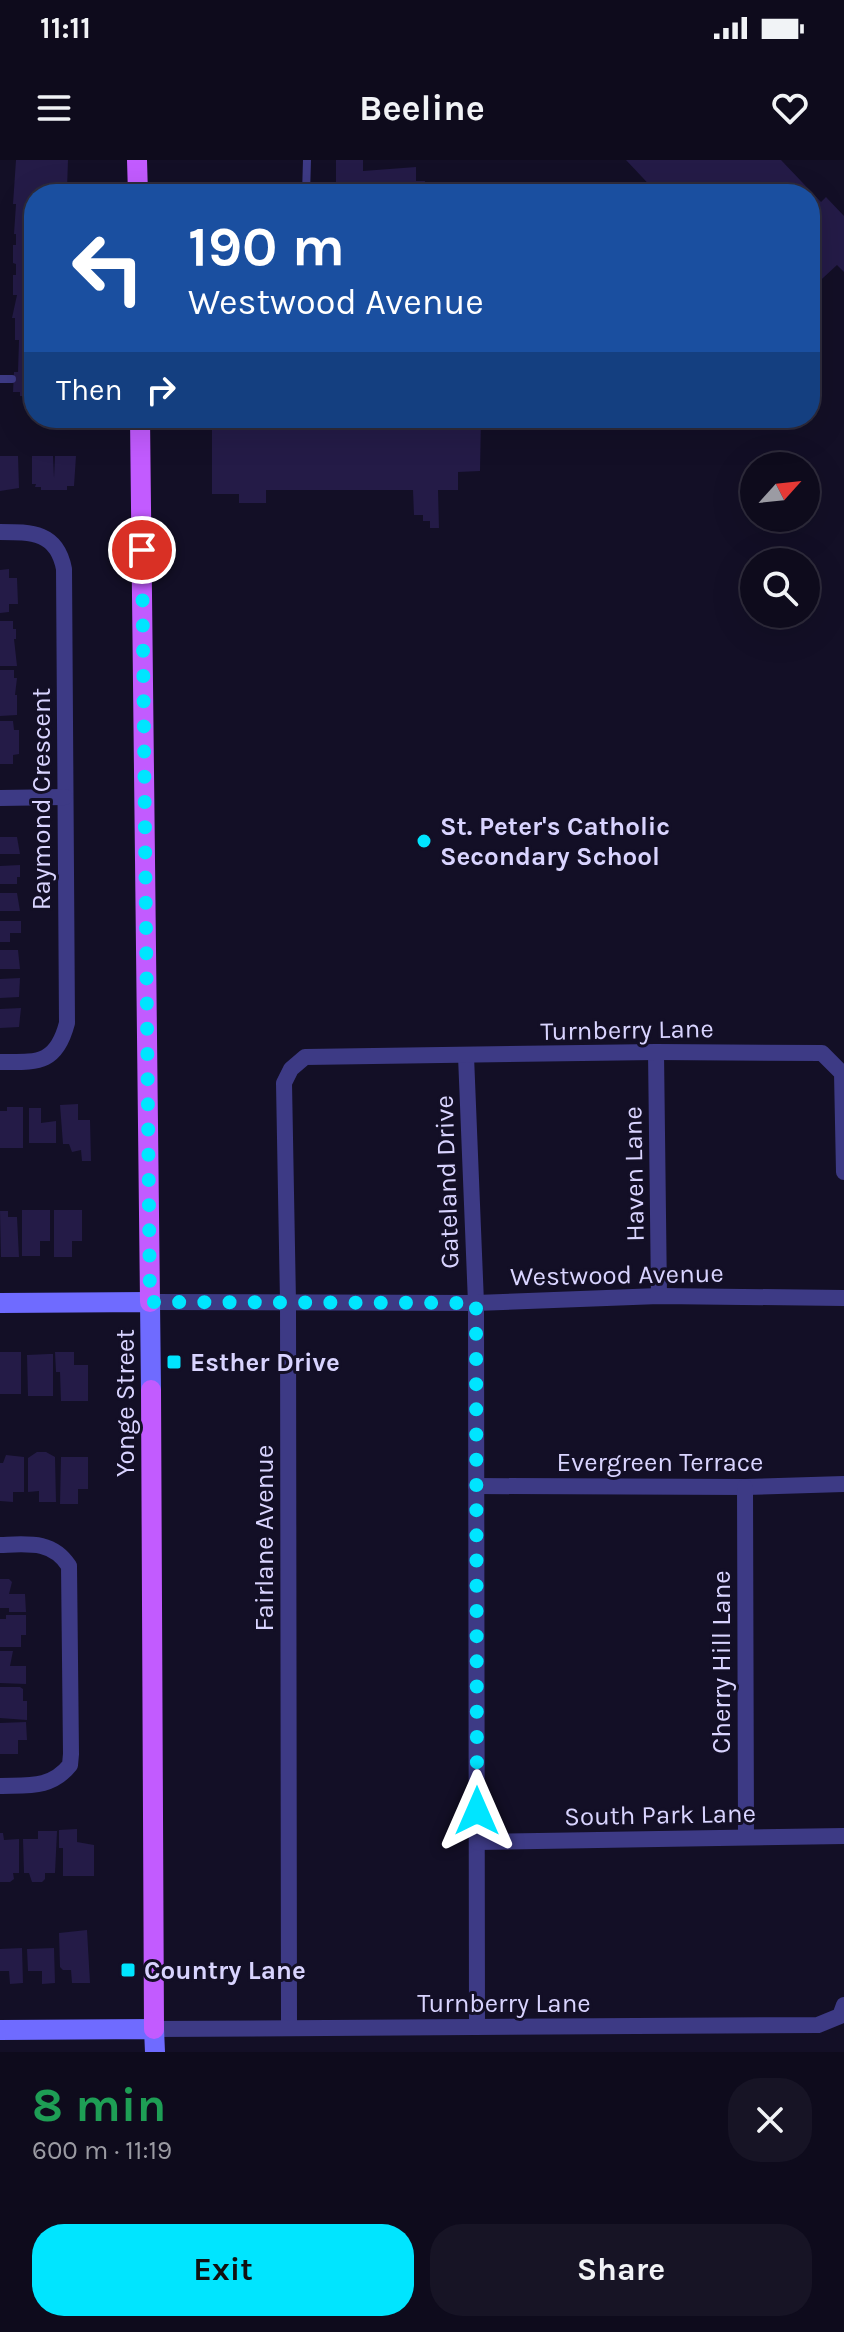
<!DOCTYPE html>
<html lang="en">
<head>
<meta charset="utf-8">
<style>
	body { margin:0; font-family:Karla,sans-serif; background:#171425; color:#f1f3f6; height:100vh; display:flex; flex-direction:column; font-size:30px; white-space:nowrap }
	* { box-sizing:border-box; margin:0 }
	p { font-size:26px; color:#9b9ba3 }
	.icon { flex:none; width:44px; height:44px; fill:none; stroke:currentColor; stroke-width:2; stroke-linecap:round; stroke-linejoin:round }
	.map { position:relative; height:1892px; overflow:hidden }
	.details { display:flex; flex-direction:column; background:#0e0b1c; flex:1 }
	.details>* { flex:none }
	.top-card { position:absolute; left:24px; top:24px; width:796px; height:244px; border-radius:32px; box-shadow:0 8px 32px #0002,0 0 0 2px #2e2b3b; background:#1a4fa0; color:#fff; overflow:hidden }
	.needle { width:52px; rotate:63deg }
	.controls { position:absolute; left:740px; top:292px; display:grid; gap:16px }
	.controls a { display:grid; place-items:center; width:80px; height:80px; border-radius:50%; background:#0e0b1c; box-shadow:0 8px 32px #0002,0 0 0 2px #2e2b3b; font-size:40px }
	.pin { position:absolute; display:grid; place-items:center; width:68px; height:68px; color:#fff; margin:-34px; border:4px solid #fff; border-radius:50%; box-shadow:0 2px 8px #0007 }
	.me { position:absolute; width:88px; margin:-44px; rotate:0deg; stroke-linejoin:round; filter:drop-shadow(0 0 6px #0008) }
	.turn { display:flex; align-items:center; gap:28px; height:168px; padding:0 32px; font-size:36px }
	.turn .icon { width:104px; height:104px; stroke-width:2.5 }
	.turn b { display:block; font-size:56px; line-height:68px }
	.then { display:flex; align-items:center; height:76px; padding:0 32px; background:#0003; gap:16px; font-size:30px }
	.round { display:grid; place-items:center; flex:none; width:84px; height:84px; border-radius:32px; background:#171425 }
	.summary { display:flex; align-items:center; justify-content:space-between; height:136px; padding:0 32px }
	h1 { font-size:48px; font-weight:700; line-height:60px; color:#1e9e55 }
	.cta { display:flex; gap:16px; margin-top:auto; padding:16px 32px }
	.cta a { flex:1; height:92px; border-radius:32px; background:#00e5ff; color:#111; font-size:32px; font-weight:700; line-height:92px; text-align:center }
	.cta a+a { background:#171425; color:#f1f3f6 }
	.status { display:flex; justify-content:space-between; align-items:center; height:56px; padding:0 40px; background:#0e0b1c; direction:ltr }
	.status svg { height:22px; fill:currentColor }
	header { display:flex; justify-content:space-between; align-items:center; height:104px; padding:0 32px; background:#0e0b1c; font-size:36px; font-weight:700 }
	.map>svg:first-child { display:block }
	.building { fill:#241b47 }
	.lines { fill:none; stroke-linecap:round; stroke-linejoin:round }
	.lane { stroke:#3d3a85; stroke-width:8 }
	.street { stroke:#3d3a85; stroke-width:16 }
	.secondary { stroke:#6f6bff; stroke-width:20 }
	.primary { stroke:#c25bff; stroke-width:20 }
	.route { stroke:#00e5ff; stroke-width:14; stroke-dasharray:0 25.2 }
	.poi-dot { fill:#00e5ff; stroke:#130f26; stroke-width:3 }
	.labels { text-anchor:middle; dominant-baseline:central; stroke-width:6; stroke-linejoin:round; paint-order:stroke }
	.street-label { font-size:26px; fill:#d9d4ff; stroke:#130f26 }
	.poi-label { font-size:26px; font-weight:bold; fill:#d9d4ff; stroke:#130f26; text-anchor:start }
</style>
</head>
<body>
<div class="status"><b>11:11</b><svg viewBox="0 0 49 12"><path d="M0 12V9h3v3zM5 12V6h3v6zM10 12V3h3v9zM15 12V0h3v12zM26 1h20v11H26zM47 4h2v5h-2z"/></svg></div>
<header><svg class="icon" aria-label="menu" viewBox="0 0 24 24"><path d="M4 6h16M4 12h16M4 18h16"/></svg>Beeline<svg class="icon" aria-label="heart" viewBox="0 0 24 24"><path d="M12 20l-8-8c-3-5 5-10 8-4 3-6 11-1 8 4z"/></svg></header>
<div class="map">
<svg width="844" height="1892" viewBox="0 0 844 1892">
	<rect width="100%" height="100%" fill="#130f26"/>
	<g class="building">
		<path d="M16 0H68L67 30 70 31V34H34V236H20V232H13L14 212H18L19 180H15V158H12L17 135H13V115H16V104L13 103V85H16V74H14L16 44H13Z"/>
		<path d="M336 0H363V11L416 7V21H425L424 34H336Z"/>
		<path d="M626 0H781L821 42 826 37 844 56V112L837 105 810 130V34H658Z"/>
		<path d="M212 258H481L480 311 458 312V330H438L439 368H430V361H423V355H414L413 330H266V343H239V334H212Z"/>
		<path d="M0 296H18L19 328 0 331Z"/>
		<path d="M32 296H53L54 318 55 296H76L74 326H67V330H41V327H35L36 324H32Z"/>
		<path d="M9 409V418H17L18 444H9V452L0 453V410Z"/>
		<path d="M0 461H13V469H16V479H14L17 506H0Z"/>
		<path d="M0 510H14V518H17L15 535H17V555L0 556Z"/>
		<path d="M0 561H13L14 570H19V594L13 595V604H0Z"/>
		<path d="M0 677H17L20 694H0Z"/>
		<path d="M20 705V717H17V724H0V706Z"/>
		<path d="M0 733H17L20 751H0Z"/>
		<path d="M0 761H21V773H10V782H0Z"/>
		<path d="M0 790H18L20 809H0Z"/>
		<path d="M20 818 19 837 0 838V819Z"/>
		<path d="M21 848 19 867 0 868V849Z"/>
		<path d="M78 944V960H90L91 1001H82L81 990 72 992 69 984H63L60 945Z"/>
		<path d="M7 947H23V988H0V951H7Z"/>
		<path d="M29 948H41V963L56 961V983H29Z"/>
		<path d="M22 1050H50V1081H40V1096H22Z"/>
		<path d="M54 1050H82V1081H72V1097H54Z"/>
		<path d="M0 1051H8V1057H17L19 1097H1Z"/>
		<rect x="0" y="1192" width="21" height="42"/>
		<path d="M55 1192H74V1205H88V1241H61L60 1212H56Z"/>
		<path d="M49 1194H53V1236H28L27 1195Z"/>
		<path d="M37 1292H46L55 1297 56 1342H39V1331L28 1332V1298Z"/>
		<path d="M6 1295 24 1297V1332H13V1342L0 1341V1303H3Z"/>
		<path d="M61 1297H88V1329H78V1344H60Z"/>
		<path d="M0 1419H9L12 1422 9 1434H25L26 1452H9V1448H0Z"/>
		<path d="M6 1455H26V1475H21V1487H0V1459H6Z"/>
		<path d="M0 1491H13L10 1506H26V1524L0 1523Z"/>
		<path d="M0 1527H20L23 1529V1541H27V1560L0 1558Z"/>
		<path d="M26 1562 27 1580H18V1594H0V1563Z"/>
		<path d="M77 1669V1682L94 1685V1716H63V1688H59V1670Z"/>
		<path d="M38 1671H57L55 1713H45V1719L42 1722H32L29 1713H24L23 1679H38Z"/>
		<path d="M0 1673H3L4 1680 19 1679V1713H13L14 1719 10 1722H0Z"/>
		<path d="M87 1770 90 1823H72L71 1810H63L60 1807 59 1773Z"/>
		<path d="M22 1788 23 1823 10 1824 9 1811H0V1789Z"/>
		<path d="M54 1788 55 1823 42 1824V1811H28L27 1789Z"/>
	</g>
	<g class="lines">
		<g class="lane">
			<path d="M306 34 307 0"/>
			<path d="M0 219H12"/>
		</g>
		<g class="street">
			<path d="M0 372C32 372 57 372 64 409L67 863C56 905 37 902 0 902"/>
			<path d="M0 638 65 637"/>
			<path d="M656 892 659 1136"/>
			<path d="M466 896 476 1143 477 1867"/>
			<path d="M150 1142 476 1143 659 1136 844 1138"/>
			<path d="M476 1326 745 1327 844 1324"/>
			<path d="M745 1327 746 1677"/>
			<path d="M0 1385C27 1384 52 1380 69 1406L71 1594 70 1605C51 1629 27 1625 0 1626"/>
			<path d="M477 1682 844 1676"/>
			<path d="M289 1868 288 1142 284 923 291 909 305 897 656 892 822 893 842 913 844 1012"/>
			<path d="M154 1869 818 1865 840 1856 844 1845"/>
		</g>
		<g class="secondary">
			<path d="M0 1143 150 1142 151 1230"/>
			<path d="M0 1870 154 1869 155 1892"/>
		</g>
		<g class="primary">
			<path d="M137 0 138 34"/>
			<path d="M140 258 150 1142"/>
			<path d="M151 1230 154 1869"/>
		</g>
	</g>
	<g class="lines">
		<path class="route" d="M142 390 150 1142 476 1143 477 1651"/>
	</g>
	<g class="poi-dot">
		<circle cx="424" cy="681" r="8"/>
		<rect x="166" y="1194" width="16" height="16" rx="4"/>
		<rect x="120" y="1802" width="16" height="16" rx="4"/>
	</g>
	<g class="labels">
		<g class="street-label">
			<text transform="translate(41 639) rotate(-90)">Raymond Crescent</text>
			<text transform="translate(627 870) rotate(-1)">Turnberry Lane</text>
			<text transform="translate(634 1014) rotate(-91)">Haven Lane</text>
			<text transform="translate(447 1022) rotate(-92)">Gateland Drive</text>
			<text transform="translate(617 1115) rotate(-1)">Westwood Avenue</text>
			<text transform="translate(125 1243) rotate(-90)">Yonge Street</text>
			<text x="660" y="1302">Evergreen Terrace</text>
			<text transform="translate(264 1378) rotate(-90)">Fairlane Avenue</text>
			<text transform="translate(721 1502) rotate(-90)">Cherry Hill Lane</text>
			<text transform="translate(660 1655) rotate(-1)">South Park Lane</text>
			<text x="504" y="1843">Turnberry Lane</text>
		</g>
		<g class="poi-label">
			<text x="440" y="666">St. Peter's Catholic<tspan x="440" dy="30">Secondary School</tspan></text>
			<text x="190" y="1202">Esther Drive</text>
			<text x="144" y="1810">Country Lane</text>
		</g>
	</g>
</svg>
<div class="controls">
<a><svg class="needle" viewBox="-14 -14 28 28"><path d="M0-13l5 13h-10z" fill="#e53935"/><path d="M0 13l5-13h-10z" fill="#9b9ba3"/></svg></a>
<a><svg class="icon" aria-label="search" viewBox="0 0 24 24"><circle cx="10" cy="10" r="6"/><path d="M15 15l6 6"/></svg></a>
</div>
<div class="pin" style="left:142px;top:390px;background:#d93025"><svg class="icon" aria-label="arrive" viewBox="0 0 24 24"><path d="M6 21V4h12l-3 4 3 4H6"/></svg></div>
<svg class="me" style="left:477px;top:1651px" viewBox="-20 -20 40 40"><path d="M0-17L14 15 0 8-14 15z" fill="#00e5ff" stroke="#fff" stroke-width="4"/></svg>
<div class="top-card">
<div class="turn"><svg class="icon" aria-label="left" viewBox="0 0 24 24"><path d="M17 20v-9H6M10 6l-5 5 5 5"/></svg><div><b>190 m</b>Westwood Avenue</div></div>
<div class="then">Then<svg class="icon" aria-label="right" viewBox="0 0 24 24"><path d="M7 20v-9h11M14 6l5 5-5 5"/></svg></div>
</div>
</div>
<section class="details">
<div class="summary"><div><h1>8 min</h1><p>600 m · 11:19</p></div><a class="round"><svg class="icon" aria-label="close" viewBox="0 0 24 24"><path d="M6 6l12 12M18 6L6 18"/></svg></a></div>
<div class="cta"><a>Exit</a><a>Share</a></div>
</section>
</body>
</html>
